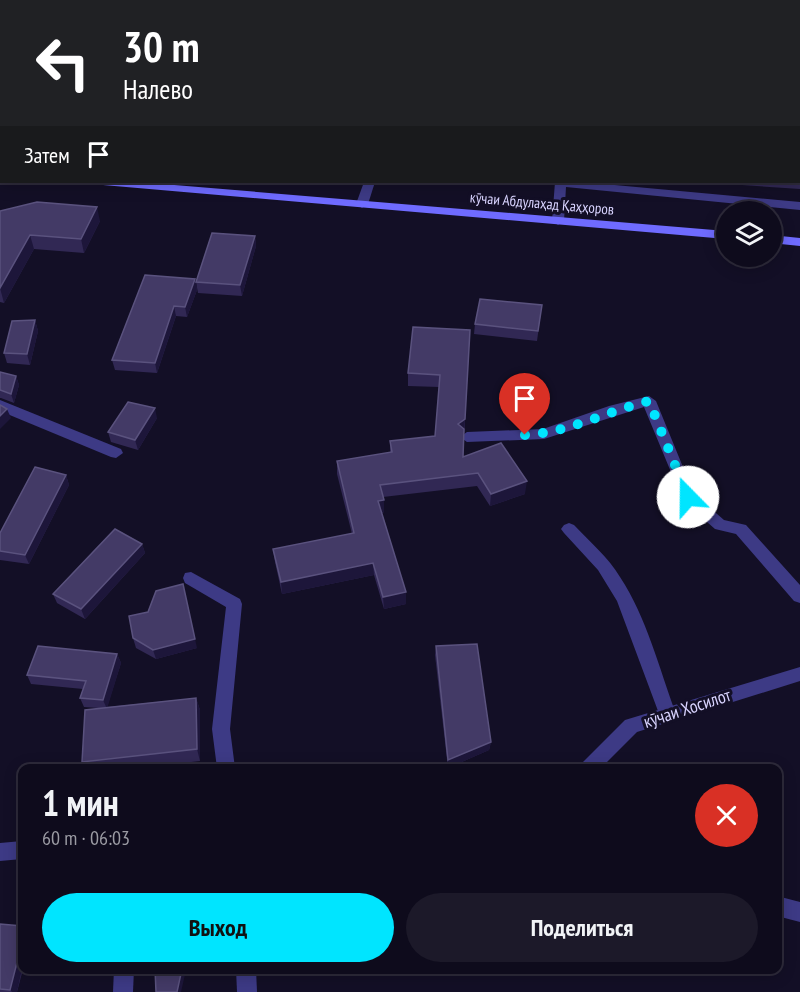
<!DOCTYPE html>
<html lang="ru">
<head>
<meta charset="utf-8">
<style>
	body { margin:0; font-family:"PT Sans Narrow",sans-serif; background:#1c1929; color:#f1f3f6; height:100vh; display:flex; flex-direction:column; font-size:22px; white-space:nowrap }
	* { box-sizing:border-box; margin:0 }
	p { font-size:20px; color:#9b9ba3 }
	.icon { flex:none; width:33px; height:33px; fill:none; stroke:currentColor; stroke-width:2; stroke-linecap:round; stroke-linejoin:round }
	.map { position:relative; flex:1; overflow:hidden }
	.side { position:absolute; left:18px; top:764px; width:764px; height:210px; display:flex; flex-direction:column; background:#0e0b1c; border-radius:12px; box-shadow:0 3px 15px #0003,0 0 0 2px #2e2b3b }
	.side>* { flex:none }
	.guide { position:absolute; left:0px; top:0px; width:801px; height:183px; box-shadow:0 3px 15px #0003,0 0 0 2px #2e2b3b; background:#202124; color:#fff; overflow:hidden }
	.buttons { position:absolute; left:716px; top:201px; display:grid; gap:12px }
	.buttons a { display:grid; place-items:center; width:66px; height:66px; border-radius:50%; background:#0e0b1c; box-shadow:0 3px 15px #0003,0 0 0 2px #2e2b3b; font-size:30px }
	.pin { position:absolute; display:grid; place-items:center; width:51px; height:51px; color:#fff; margin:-62px -26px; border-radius:50% 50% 50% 0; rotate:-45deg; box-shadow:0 0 6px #0007 }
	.pin .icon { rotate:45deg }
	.me { position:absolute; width:66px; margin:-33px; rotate:338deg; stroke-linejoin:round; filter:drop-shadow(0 0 4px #0008) }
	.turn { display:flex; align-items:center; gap:21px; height:126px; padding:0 24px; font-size:27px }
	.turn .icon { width:78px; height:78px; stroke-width:2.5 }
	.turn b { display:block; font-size:42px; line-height:51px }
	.then { display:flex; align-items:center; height:57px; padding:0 24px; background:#0003; gap:12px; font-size:22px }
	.round { display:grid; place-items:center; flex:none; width:63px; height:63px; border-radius:32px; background:#1c1929 }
	.summary { display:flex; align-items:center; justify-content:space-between; height:102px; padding:0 24px }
	h1 { font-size:36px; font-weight:700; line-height:45px }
	.action { display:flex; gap:12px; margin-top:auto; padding:12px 24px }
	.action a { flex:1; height:69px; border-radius:36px; background:#00e5ff; color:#111; font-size:24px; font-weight:700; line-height:69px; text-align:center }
	.action a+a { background:#1c1929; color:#f1f3f6 }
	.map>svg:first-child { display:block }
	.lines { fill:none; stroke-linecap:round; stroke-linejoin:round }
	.lane { fill:#3d3a85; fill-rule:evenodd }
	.street { fill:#3d3a85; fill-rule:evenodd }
	.secondary { fill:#6f6bff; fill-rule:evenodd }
	.wall { fill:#312854 }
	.shaded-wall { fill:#1d163a }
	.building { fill:#433a66; stroke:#5a527e; stroke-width:1.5 }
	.route { stroke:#00e5ff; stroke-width:10; stroke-dasharray:0 18 }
	.labels { text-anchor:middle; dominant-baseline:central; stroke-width:6; stroke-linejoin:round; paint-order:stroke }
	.far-street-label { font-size:15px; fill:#d9d4ff; stroke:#130f26 }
	.street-label { font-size:18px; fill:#d9d4ff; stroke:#130f26 }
</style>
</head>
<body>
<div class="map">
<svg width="800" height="992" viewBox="0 0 800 992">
	<rect width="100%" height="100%" fill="#130f26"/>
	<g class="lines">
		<g class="lane">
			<path d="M364 182H375L368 204 362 208 356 204Z"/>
			<path d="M555 182H582L800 202V210L566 187 564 221 558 225 552 221Z"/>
			<path d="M649 396 656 401 694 494 724 520 746 525 800 585V603L794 601 736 534 715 529 683 501 644 407 544 439 467 442 460 437 467 432 543 429 609 406Z"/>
			<path d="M0 400 121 449 123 453 116 458 111 457 0 411Z"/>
			<path d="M569 523 574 525C590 542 608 557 620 577 647 618 659 668 676 714L673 719 667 722 661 719 617 601 598 570 564 533 561 529 564 525Z"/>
			<path d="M114 969H134L133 992H113Z"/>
		</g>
		<g class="street">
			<path d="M191 572 240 599 242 604 230 729 235 768H217L212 729 226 607 185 583 183 578 185 573Z"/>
			<path d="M800 667V681L637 732 601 768H580L583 762 625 720Z"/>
			<path d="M22 841V859L0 861V843Z"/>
			<path d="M777 896 800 902V922L777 916Z"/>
			<path d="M236 969H256L257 992H237Z"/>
		</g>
		<g class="secondary">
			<rect x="0" y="170" width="2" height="6"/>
			<path d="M98 182H138L726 231V239L103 185Z"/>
			<path d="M771 235 800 238V246L771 243Z"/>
		</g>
	</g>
	<g class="wall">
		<rect x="0" y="46" width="2" height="104"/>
		<path d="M800 132V189L698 182H800Z"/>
		<path d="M0 211 100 221 84 253 34 249 4 303 0 302Z"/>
		<path d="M255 236 256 246 242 296 198 293 196 282Z"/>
		<path d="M195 279 197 290 187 317 176 316 157 373 115 370 112 360Z"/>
		<path d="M542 305 537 341 474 334 475 324Z"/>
		<path d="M35 320 38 331 30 365 7 363 4 353Z"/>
		<path d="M470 330 463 457 525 494 490 506 477 486 383 497 384 512 382 513 406 592V604L384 609 374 575 282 594 275 562 273 549 352 534 337 474V461L390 453V441L435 436 439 387 408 386V373Z"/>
		<path d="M0 372 16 376 19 385 14 403 1 398H0Z"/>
		<path d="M157 418 138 450 111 442 108 432Z"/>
		<path d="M66 475 69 485 29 564 0 560V533Z"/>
		<path d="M142 544 145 553 85 619 57 603 53 594Z"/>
		<path d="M133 638 197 648 156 659 136 648Z"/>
		<path d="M436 646 491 742 489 750 448 768 435 655Z"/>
		<path d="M117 654 121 663 107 707 196 698 200 710V761L140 768H85L82 762 98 708 84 707 80 698 83 689 31 684 27 675Z"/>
		<path d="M0 924 22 926 23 969 17 992H0Z"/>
		<path d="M408 969H448V970L408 971Z"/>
	</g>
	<g class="shaded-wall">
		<path d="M97 207 100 221 84 253 81 239Z"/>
		<path d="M30 235 34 249 4 303 0 288Z"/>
		<path d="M255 236 256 246 242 296 240 285Z"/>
		<path d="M195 279 197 290 187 317 185 307Z"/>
		<path d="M174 306 176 316 157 373 155 363Z"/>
		<path d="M35 320 38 331 30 365 27 354Z"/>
		<path d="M16 376 19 385 14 403 11 394Z"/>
		<path d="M155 408 157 418 138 450 135 440Z"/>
		<path d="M7 409 11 418 0 429V416Z"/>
		<path d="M465 419 464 431 458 424Z"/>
		<path d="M66 475 69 485 29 564 25 555Z"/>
		<path d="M527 481 525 494 490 506 491 494Z"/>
		<path d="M384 500V512L379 513 378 501Z"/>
		<path d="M142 544 145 553 85 619 81 609Z"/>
		<path d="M373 563 374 575 282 594 281 582Z"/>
		<path d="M183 584 197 648 156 659 153 650Z"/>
		<path d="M406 592V604L384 609 383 597Z"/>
		<path d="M117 654 121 663 107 709 103 700Z"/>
		<path d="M196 698 200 710V761L197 749Z"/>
		<path d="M491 742 489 750 448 768V760Z"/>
		<path d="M22 943V969L17 992H12L10 990Z"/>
		<path d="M182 969 186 970 181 992H177Z"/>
	</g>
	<g class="building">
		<path d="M61 0H344L343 2H60Z"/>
		<rect x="0" y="46" width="2" height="62"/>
		<path d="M2 116V136H0V118Z"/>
		<path d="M37 202 97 207 81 239 30 235 0 288V211Z"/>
		<path d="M212 233 255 236 240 285 196 282Z"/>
		<path d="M145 275 195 279 185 307 174 306 155 363 112 360Z"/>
		<path d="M480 299 542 305 538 331 475 324Z"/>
		<path d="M35 320 27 354 4 353 12 321Z"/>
		<path d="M413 327 470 330 465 419 458 424 464 429 463 457 501 443 527 481 491 494 478 473 380 485 384 500 378 501 406 592 383 597 373 563 281 582 273 549 354 533 337 461 392 452 390 441 435 436 440 375 408 373Z"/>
		<path d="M0 372 16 376 11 394 0 390Z"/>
		<path d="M128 402 155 408 135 440 108 432Z"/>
		<path d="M0 405 7 409 0 416Z"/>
		<path d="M35 467 66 475 25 555 0 551V533Z"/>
		<path d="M115 529 142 544 81 609 53 594Z"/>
		<path d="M183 584 195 639 153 650 133 638 129 616 148 612 156 591Z"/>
		<path d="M477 644 491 742 448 760 436 646Z"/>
		<path d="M38 646 117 654 103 700 80 698 86 681 27 675Z"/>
		<path d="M196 698 197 749 82 762 85 710Z"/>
		<path d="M0 924 22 926V943L10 990 0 989Z"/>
		<path d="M155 969H182L177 992H156Z"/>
	</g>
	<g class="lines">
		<path class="route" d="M525 435C567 433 608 411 649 401L688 497"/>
	</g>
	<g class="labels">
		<g class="far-street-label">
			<text transform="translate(542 203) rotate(5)">кӯчаи Абдулаҳад Қаҳҳоров</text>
		</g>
		<g class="street-label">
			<text transform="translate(687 708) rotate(-18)">кӯчаи Хосилот</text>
		</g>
	</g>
</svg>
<div class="buttons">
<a><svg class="icon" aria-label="layers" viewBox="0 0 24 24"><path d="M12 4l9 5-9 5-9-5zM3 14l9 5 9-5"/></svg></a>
</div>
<div class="pin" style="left:525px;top:435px;background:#d93025"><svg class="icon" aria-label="arrive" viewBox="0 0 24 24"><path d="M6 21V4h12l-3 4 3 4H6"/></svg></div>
<svg class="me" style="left:688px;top:497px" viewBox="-20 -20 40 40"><circle r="19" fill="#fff"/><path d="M0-13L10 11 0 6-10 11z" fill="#00e5ff"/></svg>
<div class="guide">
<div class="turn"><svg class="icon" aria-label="left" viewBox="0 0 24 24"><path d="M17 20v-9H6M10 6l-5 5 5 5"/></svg><div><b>30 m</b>Налево</div></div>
<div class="then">Затем<svg class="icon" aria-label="arrive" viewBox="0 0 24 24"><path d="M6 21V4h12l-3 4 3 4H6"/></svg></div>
</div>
<section class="side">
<div class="summary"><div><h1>1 мин</h1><p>60 m · 06:03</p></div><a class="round" style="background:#d93025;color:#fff"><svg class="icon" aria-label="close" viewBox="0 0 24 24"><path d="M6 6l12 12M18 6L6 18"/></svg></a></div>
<div class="action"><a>Выход</a><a>Поделиться</a></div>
</section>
</div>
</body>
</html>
